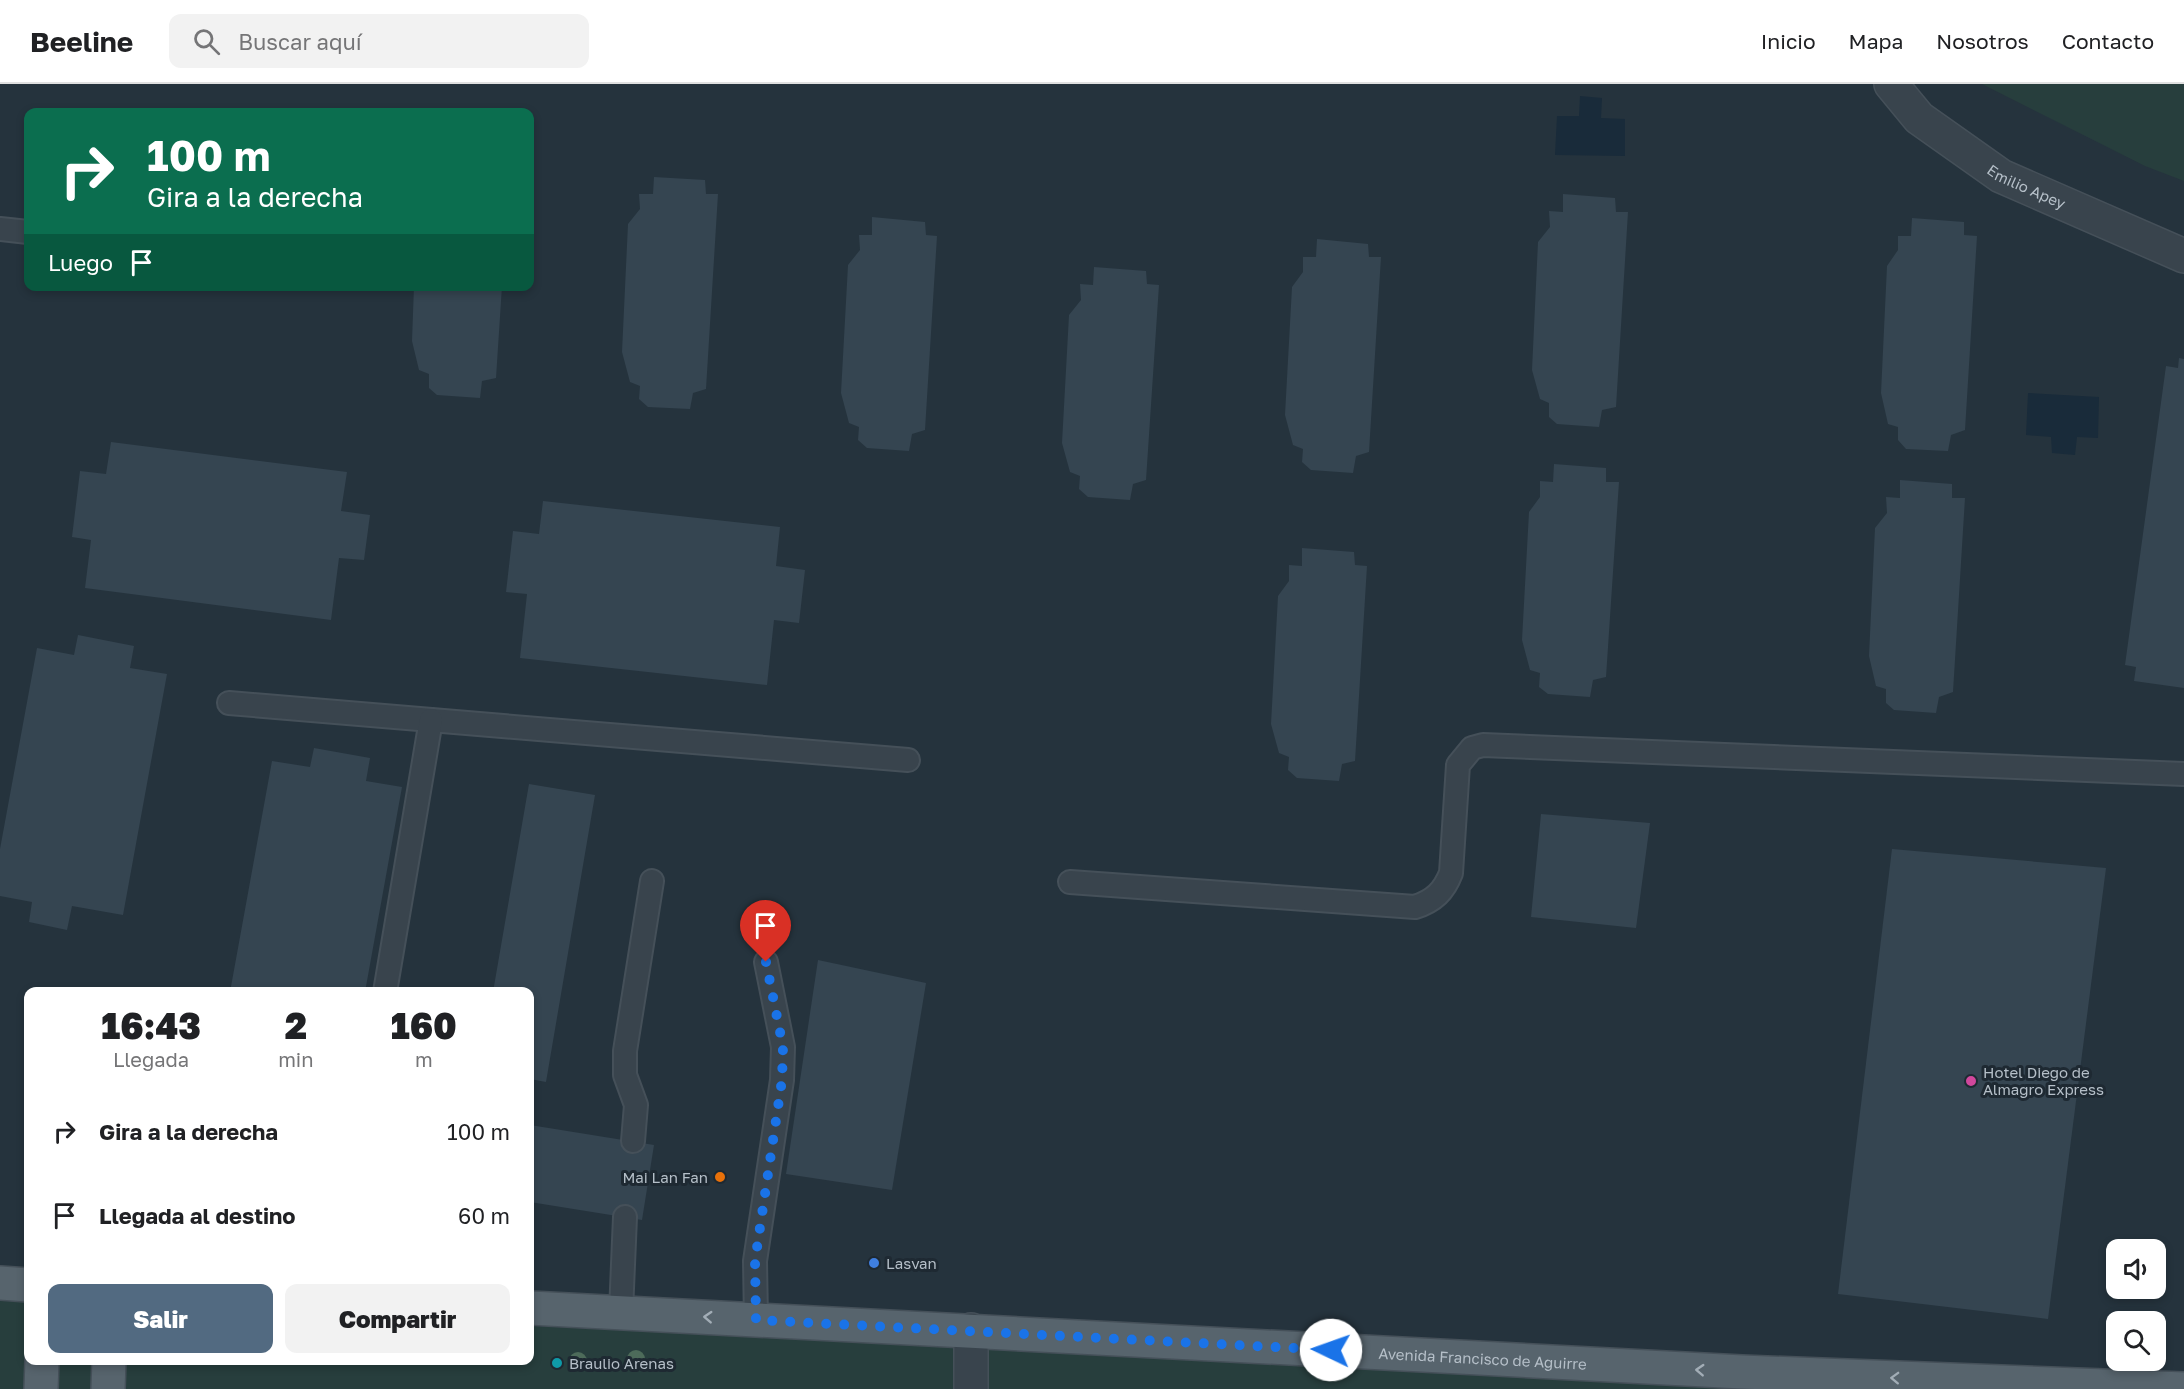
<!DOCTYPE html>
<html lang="es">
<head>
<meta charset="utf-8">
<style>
	body { margin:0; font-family:"Golos Text",sans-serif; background:#f2f2f2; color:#202124; height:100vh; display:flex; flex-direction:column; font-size:22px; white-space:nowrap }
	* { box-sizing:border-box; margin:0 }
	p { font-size:20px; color:#757577 }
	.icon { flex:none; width:33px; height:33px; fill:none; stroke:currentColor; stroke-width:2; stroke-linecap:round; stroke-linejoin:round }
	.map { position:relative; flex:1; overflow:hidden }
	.details { position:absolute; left:24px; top:903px; width:510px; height:378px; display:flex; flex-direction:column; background:#fff; border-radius:12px; box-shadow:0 3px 9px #0003 }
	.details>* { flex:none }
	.banner { position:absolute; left:24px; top:24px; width:510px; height:183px; border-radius:12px; box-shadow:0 3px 9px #0003; background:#0b6e4f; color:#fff; overflow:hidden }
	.fabs { position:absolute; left:2106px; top:1155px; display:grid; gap:12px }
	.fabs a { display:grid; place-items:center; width:60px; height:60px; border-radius:12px; background:#fff; box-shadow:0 3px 9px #0003; font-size:30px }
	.pin { position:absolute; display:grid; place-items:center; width:51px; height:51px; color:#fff; margin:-62px -26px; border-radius:50% 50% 50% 0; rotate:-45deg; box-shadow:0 0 6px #0007 }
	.pin .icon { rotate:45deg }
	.me { position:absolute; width:66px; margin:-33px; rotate:273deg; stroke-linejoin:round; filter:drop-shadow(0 0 4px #0008) }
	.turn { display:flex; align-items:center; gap:21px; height:126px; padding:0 24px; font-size:27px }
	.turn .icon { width:78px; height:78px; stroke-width:2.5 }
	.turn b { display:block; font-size:42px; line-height:51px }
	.then { display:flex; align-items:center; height:57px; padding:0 24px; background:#0003; gap:12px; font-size:22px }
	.eta { display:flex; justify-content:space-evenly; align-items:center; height:102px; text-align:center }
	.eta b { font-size:36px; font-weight:800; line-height:42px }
	.cta { display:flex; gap:12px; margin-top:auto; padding:12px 24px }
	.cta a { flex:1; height:69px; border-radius:12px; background:#526a81; color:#fff; font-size:24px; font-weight:800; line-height:69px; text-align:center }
	.cta a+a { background:#f2f2f2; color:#202124 }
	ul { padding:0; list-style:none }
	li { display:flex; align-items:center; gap:18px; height:84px; padding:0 24px }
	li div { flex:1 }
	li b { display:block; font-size:22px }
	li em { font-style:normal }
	header { display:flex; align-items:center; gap:36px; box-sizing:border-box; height:84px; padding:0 30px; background:#fff; border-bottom:2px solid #e0e0e0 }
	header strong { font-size:28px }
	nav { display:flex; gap:33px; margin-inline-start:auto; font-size:21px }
	.search { width:420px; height:54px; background:#f2f2f2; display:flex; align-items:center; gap:15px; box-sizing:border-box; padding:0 21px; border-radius:12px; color:#757577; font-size:22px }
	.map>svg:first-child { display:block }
	.green { fill:#273e3d }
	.water { fill:#192b3a }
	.building { fill:#354551 }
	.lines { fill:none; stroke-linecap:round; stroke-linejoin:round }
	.lane-casing { stroke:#455059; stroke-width:26 }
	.street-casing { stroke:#455059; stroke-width:36 }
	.primary-casing { stroke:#455059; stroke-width:36 }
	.lane { stroke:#39444d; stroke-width:22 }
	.street { stroke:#39444d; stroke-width:33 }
	.primary { stroke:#57646d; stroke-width:33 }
	.tree { fill:#4d6b5a }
	.oneway { stroke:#a2adb6 }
	.route { stroke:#1a73e8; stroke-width:10; stroke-dasharray:0 18 }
	.hotel-dot { fill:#d1479c; stroke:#1e2932; stroke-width:2 }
	.food-dot { fill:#e8710a; stroke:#1e2932; stroke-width:2 }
	.shop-dot { fill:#3f7fe0; stroke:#1e2932; stroke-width:2 }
	.culture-dot { fill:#0f9aa8; stroke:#1e2932; stroke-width:2 }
	.labels { text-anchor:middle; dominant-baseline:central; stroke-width:6; stroke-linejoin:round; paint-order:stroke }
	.street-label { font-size:15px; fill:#b5bfc8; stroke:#1e2932 }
	.poi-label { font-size:15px; fill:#b5bfc8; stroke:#1e2932; text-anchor:start }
</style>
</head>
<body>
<header>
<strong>Beeline</strong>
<div class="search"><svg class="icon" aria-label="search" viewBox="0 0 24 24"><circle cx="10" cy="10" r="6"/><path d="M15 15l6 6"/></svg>Buscar aquí</div>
<nav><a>Inicio</a><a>Mapa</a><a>Nosotros</a><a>Contacto</a></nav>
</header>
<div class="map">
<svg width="2184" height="1305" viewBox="0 0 2184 1305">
	<rect width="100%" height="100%" fill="#25333d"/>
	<g class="green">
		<path d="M1982 0H2184V97L2145 82Z"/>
		<path d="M0 1217 28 1218V1276H530V1242L1837 1305H0Z"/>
	</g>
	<g class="water">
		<path d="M1580 12 1602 14 1601 34 1625 35V72L1555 71 1557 32H1579Z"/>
		<path d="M2028 309 2099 313 2098 354 2077 353 2075 371 2052 369 2051 353 2026 351Z"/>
	</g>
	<g class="building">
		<path d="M654 93 705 96 706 110H718L706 305 693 309 690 325 648 323 639 315 640 302 630 298 622 268 628 140 640 125 639 110H653Z"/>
		<path d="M1563 110 1615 114 1616 128H1628L1616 323 1602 326 1599 343 1557 340 1549 333V319L1540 315 1532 286 1538 158 1550 143 1549 127 1563 128Z"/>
		<path d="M872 133 925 138 926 151 937 152 925 346 912 350 909 367 867 364 858 356 859 343 849 339 841 309 848 181 860 166 859 151H872Z"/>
		<path d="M1912 134 1964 138V151L1977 152 1965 346 1951 351 1948 367 1906 365 1898 356V343L1888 340 1881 309 1887 182 1898 166V152H1911Z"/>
		<path d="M1317 155 1368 160 1369 173H1381L1369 368 1356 372 1353 389 1311 386 1302 378 1303 365 1293 361 1285 331 1292 203 1303 188V173H1316Z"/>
		<path d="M1094 183 1146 187 1147 200 1159 201 1146 396 1133 400 1130 416 1088 413 1079 405 1080 392 1070 388 1062 359 1069 231 1081 216 1080 200 1093 201Z"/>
		<path d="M414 202H502L496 294 482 297 480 314 437 311 429 304V290L419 286 412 257Z"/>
		<path d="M2179 274 2184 275V604L2134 597 2136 583 2125 581 2166 282 2178 284Z"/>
		<path d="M111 358 347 388 341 427 370 431 364 476 339 474 331 536 85 504 91 456 72 453 80 387 106 390Z"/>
		<path d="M1554 380 1606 384V398H1619L1606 593 1593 596 1590 613 1548 610 1539 603 1540 589 1530 586 1522 556 1529 428 1540 413V397L1553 398Z"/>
		<path d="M1900 396 1952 400V414H1965L1953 608 1939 613 1936 629 1894 626 1886 619V605L1876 602 1869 572 1875 444 1887 429 1886 413 1900 414Z"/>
		<path d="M543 417 780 443 776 482 805 486 799 539 774 536 767 601 520 574 527 510 506 508 513 447 539 450Z"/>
		<path d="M1302 464 1354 468 1355 481 1367 482 1355 677 1342 680 1339 697 1297 694 1288 686 1289 673 1279 669 1271 640 1278 512 1289 497V481L1302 482Z"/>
		<path d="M78 551 134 562 130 584 167 590 123 831 72 822 67 846 29 838 32 818 0 812V765L37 564 74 571Z"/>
		<path d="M314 664 370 674 366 697 402 703 365 908H230L272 677 310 683Z"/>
		<path d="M529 700 595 711 546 998 530 995V908H493Z"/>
		<path d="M1541 730 1650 739 1636 844 1531 833Z"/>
		<path d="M1892 765 2106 784 2048 1235 1838 1210Z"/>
		<path d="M818 876 926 899 892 1106 786 1090Z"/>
		<path d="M530 1041 654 1061 642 1136 530 1118Z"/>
	</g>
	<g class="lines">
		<g class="lane-casing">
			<g id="lane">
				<path d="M0 145 28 148"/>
				<path d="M229 619 908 676"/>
				<path d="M1070 798 1415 823C1434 817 1444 807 1451 789L1458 681 1472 664 1483 661 2184 690"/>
				<path d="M385 908 431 636"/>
				<path d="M633 1057 636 1021 625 991V967L652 797"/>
				<path d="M621 1228 625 1133"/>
				<path d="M756 1236 755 1177 782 996 783 963 766 878"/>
			</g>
		</g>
		<g class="street-casing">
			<g id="street">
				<path id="s1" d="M1891 0 1919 34 2001 92 2184 172"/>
				<path d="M971 1305V1246"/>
			</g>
		</g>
		<g class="primary-casing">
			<g id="primary">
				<path d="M0 1199 28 1201"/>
				<path id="s2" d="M530 1224 1742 1288 2184 1305"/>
				<path d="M41 1305 42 1276"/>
				<path d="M108 1305 109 1276"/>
			</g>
		</g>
		<use href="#lane" class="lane"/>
		<use href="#street" class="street"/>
		<use href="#primary" class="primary"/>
	</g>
	<g class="tree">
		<circle cx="636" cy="1275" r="9"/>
		<circle cx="578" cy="1277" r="9"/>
	</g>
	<defs><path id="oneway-chevron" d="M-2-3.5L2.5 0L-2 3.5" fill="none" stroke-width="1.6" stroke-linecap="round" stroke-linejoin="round" transform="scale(1.5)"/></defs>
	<g class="oneway">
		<use href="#oneway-chevron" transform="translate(708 1233) rotate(-177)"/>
		<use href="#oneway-chevron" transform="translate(1700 1286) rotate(-177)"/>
		<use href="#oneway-chevron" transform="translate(1895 1294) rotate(-178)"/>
	</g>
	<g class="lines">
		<path class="route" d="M766 878 783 963 782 996 755 1177 756 1236 1331 1266"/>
	</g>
	<circle class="hotel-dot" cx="1971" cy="997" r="6"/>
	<circle class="food-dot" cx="720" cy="1093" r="6"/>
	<circle class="shop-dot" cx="874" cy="1179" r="6"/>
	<circle class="culture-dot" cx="557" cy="1279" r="6"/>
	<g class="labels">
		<g class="street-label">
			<text stroke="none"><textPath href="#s1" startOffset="172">Emilio Apey</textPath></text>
			<text stroke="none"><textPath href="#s2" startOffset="954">Avenida Francisco de Aguirre</textPath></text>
		</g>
		<g class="poi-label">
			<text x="1983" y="988">Hotel Diego de<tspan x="1983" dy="17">Almagro Express</tspan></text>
			<text x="708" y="1093" text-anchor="end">Mai Lan Fan</text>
			<text x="886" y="1179">Lasvan</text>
			<text x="569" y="1279">Braulio Arenas</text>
		</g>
	</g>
</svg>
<div class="fabs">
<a><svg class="icon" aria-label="sound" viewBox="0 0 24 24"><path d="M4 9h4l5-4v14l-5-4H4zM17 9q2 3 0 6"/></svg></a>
<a><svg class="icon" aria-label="search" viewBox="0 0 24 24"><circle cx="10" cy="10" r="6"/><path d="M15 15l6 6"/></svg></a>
</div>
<div class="pin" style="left:766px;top:878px;background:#d93025"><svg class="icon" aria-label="arrive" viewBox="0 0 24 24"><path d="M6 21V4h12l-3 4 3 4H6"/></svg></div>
<svg class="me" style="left:1331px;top:1266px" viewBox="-20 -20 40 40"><circle r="19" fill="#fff"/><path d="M0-13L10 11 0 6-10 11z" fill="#1a73e8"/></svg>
<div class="banner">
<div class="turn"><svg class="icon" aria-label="right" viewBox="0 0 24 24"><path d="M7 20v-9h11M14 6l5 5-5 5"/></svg><div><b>100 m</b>Gira a la derecha</div></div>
<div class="then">Luego<svg class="icon" aria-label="arrive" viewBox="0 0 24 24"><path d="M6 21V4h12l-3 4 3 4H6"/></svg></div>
</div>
<section class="details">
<div class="eta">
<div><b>16:43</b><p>Llegada</p></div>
<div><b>2</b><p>min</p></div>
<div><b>160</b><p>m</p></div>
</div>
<ul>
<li><svg class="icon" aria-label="right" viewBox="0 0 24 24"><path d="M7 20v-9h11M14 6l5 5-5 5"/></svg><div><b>Gira a la derecha</b></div><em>100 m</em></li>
<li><svg class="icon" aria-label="arrive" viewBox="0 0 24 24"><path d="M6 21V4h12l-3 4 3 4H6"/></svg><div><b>Llegada al destino</b></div><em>60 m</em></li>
</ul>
<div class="cta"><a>Salir</a><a>Compartir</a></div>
</section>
</div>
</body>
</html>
